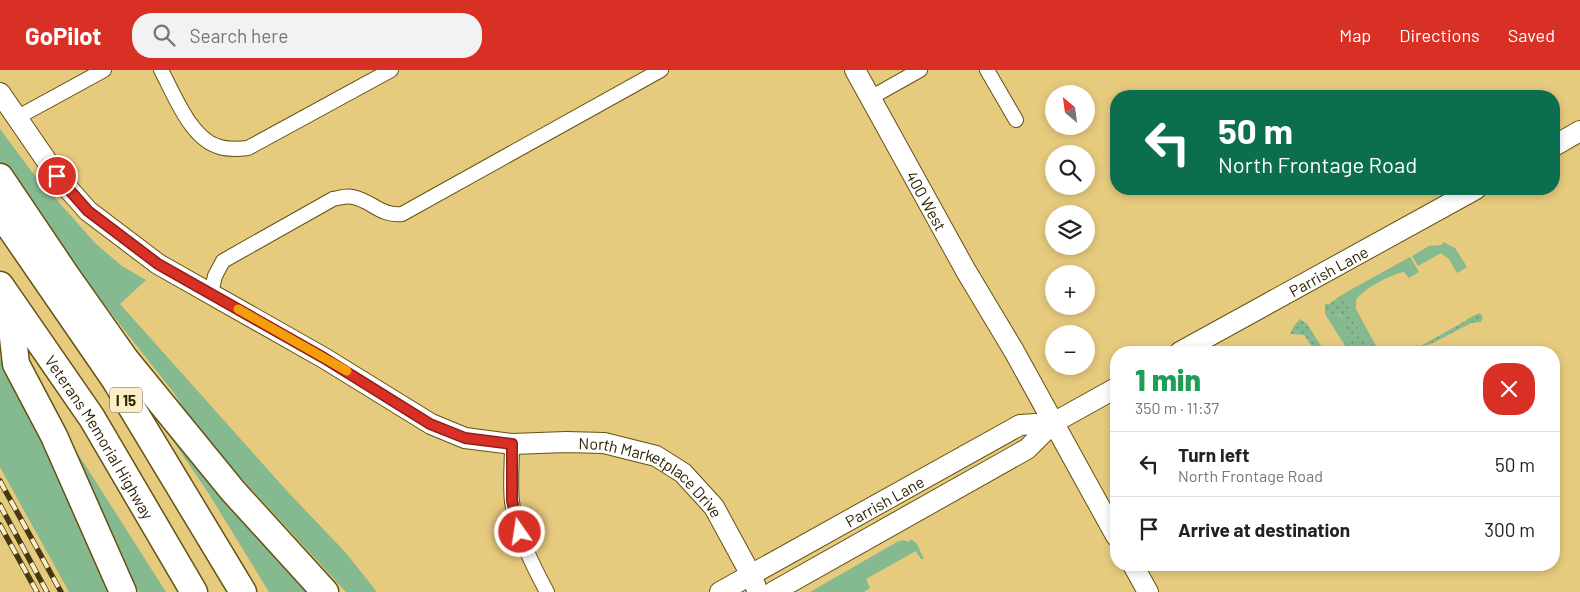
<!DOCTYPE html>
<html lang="en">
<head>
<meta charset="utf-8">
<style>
	body { margin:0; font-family:Barlow,sans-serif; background:#f2f2f2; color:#222; height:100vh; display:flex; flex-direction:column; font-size:19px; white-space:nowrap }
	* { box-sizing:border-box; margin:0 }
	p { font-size:16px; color:#767676 }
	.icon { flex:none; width:28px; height:28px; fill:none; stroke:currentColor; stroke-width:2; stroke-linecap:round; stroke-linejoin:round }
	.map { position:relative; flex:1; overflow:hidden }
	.panel { position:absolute; left:1110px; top:276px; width:450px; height:225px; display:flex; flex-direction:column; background:#fff; border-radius:20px; box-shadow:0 2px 8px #0003 }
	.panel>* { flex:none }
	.top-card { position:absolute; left:1110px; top:20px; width:450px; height:105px; border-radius:20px; box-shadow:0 2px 8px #0003; background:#0b6e4f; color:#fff; overflow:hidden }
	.needle { width:32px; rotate:331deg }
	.controls { position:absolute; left:1045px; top:15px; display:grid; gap:10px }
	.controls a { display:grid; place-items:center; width:50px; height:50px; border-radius:50%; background:#fff; box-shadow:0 2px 8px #0003; font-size:25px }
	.pin { position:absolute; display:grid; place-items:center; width:42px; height:42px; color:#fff; margin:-21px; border:2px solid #fff; border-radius:50%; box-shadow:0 1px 5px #0007 }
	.me { position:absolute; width:55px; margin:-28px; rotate:347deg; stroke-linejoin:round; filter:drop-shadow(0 0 4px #0008) }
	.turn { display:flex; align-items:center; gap:18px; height:105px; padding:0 25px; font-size:22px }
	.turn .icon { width:65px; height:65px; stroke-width:2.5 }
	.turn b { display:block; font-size:35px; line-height:42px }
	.round { display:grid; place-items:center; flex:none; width:52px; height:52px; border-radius:20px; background:#f2f2f2 }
	.head { display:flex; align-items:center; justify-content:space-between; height:85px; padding:0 25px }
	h1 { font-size:30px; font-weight:800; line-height:38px; color:#1e9e55 }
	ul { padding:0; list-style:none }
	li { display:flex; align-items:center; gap:15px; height:65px; padding:0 25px; border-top:1px solid #e0e0e0 }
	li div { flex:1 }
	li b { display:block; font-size:19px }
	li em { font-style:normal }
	header { display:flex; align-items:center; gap:30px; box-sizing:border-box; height:70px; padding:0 25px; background:#d93025; color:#fff }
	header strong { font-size:24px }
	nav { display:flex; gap:28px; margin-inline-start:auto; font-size:18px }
	.search { width:350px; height:45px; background:#f2f2f2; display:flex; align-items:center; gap:12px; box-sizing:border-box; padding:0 18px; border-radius:20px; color:#767676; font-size:19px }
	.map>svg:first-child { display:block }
	.grass { fill:#85b98f }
	.garden { fill:url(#garden-dots) }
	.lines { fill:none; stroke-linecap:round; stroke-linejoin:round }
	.street-casing { stroke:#655113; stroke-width:16 }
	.secondary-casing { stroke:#655113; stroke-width:22 }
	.highway-casing { stroke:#655113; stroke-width:29 }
	.street { stroke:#fff; stroke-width:14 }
	.secondary { stroke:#fff; stroke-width:20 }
	.highway { stroke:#fff; stroke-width:26 }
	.rail-casing { stroke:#453812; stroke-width:5.5 }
	.rail { stroke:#faedc7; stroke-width:4; stroke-dasharray:11; stroke-linecap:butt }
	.route-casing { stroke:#8d1f18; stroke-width:12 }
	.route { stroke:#d93025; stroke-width:9 }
	.slow { stroke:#f59e0b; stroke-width:9 }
	.labels { text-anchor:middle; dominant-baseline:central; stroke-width:5; stroke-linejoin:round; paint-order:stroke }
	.shield { fill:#faedc7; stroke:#6a5f3d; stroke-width:1 }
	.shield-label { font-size:15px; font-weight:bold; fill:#2d2202 }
	.street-label { font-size:16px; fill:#2d2202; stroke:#faedc7 }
</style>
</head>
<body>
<header>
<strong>GoPilot</strong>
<div class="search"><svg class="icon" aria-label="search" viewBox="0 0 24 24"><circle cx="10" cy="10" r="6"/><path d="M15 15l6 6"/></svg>Search here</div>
<nav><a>Map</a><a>Directions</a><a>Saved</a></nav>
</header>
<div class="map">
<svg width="1580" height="522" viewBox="0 0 1580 522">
	<defs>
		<pattern id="garden-dots" width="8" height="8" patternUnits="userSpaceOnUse" patternTransform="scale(1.25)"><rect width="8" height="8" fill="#85b98f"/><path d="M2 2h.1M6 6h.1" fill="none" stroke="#6d9673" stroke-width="1.8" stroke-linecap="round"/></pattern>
	</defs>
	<rect width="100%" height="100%" fill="#e6ca7d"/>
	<g class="grass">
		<path d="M0 59 32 102 96 174 122 196 146 210 120 234 287 421 346 483 377 522H346L207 371 191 350 174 323 77 200 0 94Z"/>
		<path d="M1443 172 1455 178 1467 197 1457 203 1449 189 1441 183 1418 196 1412 186 1429 176 1442 175Z"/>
		<path d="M1410 187 1419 202 1409 208 1404 202C1391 204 1363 219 1356 230V239L1376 276 1375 281 1365 282 1369 276 1356 254 1347 231 1343 224Z"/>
		<path d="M1337 243C1351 252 1339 274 1362 282H1349L1325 244Z"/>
		<path d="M0 288 31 347 115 522H69L0 397Z"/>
		<path d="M52 343 166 522H139L118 483Z"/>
		<path d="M159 350 317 522H269L209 424Z"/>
		<path d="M911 469 917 474 924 489H921L916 481 866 509 870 518 864 522H810L897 472 903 470 909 472Z"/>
	</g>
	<g class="garden">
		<path d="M1343 224 1347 231 1356 254 1369 276 1370 279 1367 282C1344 284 1348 257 1340 244H1325V234H1329Z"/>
		<path d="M1480 243 1483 247 1481 252 1471 253 1433 273 1413 279 1412 278 1417 275 1419 277 1467 250V249Z"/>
		<path d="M1300 249 1307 254 1325 282H1316L1304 265 1290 264 1294 256Z"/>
	</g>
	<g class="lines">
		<g class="street-casing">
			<g id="street">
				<path d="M161 0C174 24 190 67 217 76 227 80 238 79 248 78L391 0"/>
				<path d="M987 0 1016 50"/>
				<path d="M870 28 920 0"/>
				<path d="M18 47 104 0"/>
				<path d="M211 223 215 206 223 191 333 129C340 128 346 125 353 127 372 131 380 146 402 144L661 0"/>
				<path d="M512 374C512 393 510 414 512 432 517 464 532 494 547 522"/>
			</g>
		</g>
		<g class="secondary-casing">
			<g id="secondary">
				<path id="s1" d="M855 0 966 201 1014 281 1116 466"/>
				<path id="s2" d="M0 23 57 106 88 141 158 194 324 288 431 354 465 368 512 374 566 372 604 373 656 386 683 403 714 437 751 505 758 522"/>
				<path d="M1554 76 1580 61"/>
				<path id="s3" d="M1180 282 1476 119"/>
				<path d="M1133 495 1148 522"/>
				<path id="s4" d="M720 522 1020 355 1053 353"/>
				<path d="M773 522 1027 379 1053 353 1116 318"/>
			</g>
		</g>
		<g class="highway-casing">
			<g id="highway">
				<path d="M0 107 66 205 126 290 233 421 325 522"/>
				<path d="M0 143 115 310 243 522"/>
				<path id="s5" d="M0 215 92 348 194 522"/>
				<path d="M9 232 16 294 54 366 123 522"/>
			</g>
		</g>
		<use href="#street" class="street"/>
		<use href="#secondary" class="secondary"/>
		<use href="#highway" class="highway"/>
		<g class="rail-casing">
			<g id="rail">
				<path d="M0 411 61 522"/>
				<path d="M0 435 47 522"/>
				<path d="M0 455 37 522"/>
			</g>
		</g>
		<use href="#rail" class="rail"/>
	</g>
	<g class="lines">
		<g class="route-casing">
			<path id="route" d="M57 106 88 141 158 194 324 288 430 354 465 368 512 374V431L520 462"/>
		</g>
		<use href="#route" class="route"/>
		<path class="slow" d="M238 239 347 301"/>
	</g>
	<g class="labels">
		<rect class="shield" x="110" y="317.5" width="32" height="25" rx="4"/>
		<g class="shield-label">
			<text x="126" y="330">I 15</text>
		</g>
		<g class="street-label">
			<text stroke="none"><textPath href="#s1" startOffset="149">400 West</textPath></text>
			<text stroke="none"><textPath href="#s3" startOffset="169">Parrish Lane</textPath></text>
			<text stroke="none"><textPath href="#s5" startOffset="182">Veterans Memorial Highway</textPath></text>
			<text stroke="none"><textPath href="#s2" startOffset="786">North Marketplace Drive</textPath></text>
			<text stroke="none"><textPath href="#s4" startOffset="188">Parrish Lane</textPath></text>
		</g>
	</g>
</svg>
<div class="controls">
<a><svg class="needle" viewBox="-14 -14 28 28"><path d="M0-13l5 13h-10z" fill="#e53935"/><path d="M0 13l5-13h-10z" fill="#767676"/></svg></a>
<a><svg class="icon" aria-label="search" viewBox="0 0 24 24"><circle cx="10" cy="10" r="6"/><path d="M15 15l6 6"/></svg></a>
<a><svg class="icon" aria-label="layers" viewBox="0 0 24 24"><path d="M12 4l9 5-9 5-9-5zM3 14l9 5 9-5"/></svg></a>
<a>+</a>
<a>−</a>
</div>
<div class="pin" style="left:57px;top:106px;background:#d93025"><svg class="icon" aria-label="arrive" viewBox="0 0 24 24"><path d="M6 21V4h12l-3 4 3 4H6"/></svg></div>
<svg class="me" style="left:520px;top:462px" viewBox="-20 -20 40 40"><circle r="17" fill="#d93025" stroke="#fff" stroke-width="3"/><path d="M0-11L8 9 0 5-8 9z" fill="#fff"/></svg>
<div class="top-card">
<div class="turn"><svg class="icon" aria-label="left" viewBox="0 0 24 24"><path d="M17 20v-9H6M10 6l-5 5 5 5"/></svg><div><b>50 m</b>North Frontage Road</div></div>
</div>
<section class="panel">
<div class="head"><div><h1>1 min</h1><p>350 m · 11:37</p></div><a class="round" style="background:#d93025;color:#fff"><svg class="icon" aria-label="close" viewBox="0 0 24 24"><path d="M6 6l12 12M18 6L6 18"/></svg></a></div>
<ul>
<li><svg class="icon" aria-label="left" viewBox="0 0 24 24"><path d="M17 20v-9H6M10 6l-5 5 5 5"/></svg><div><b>Turn left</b><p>North Frontage Road</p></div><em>50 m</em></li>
<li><svg class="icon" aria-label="arrive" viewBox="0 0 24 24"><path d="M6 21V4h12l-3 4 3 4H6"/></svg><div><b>Arrive at destination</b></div><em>300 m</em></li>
</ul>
</section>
</div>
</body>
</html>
